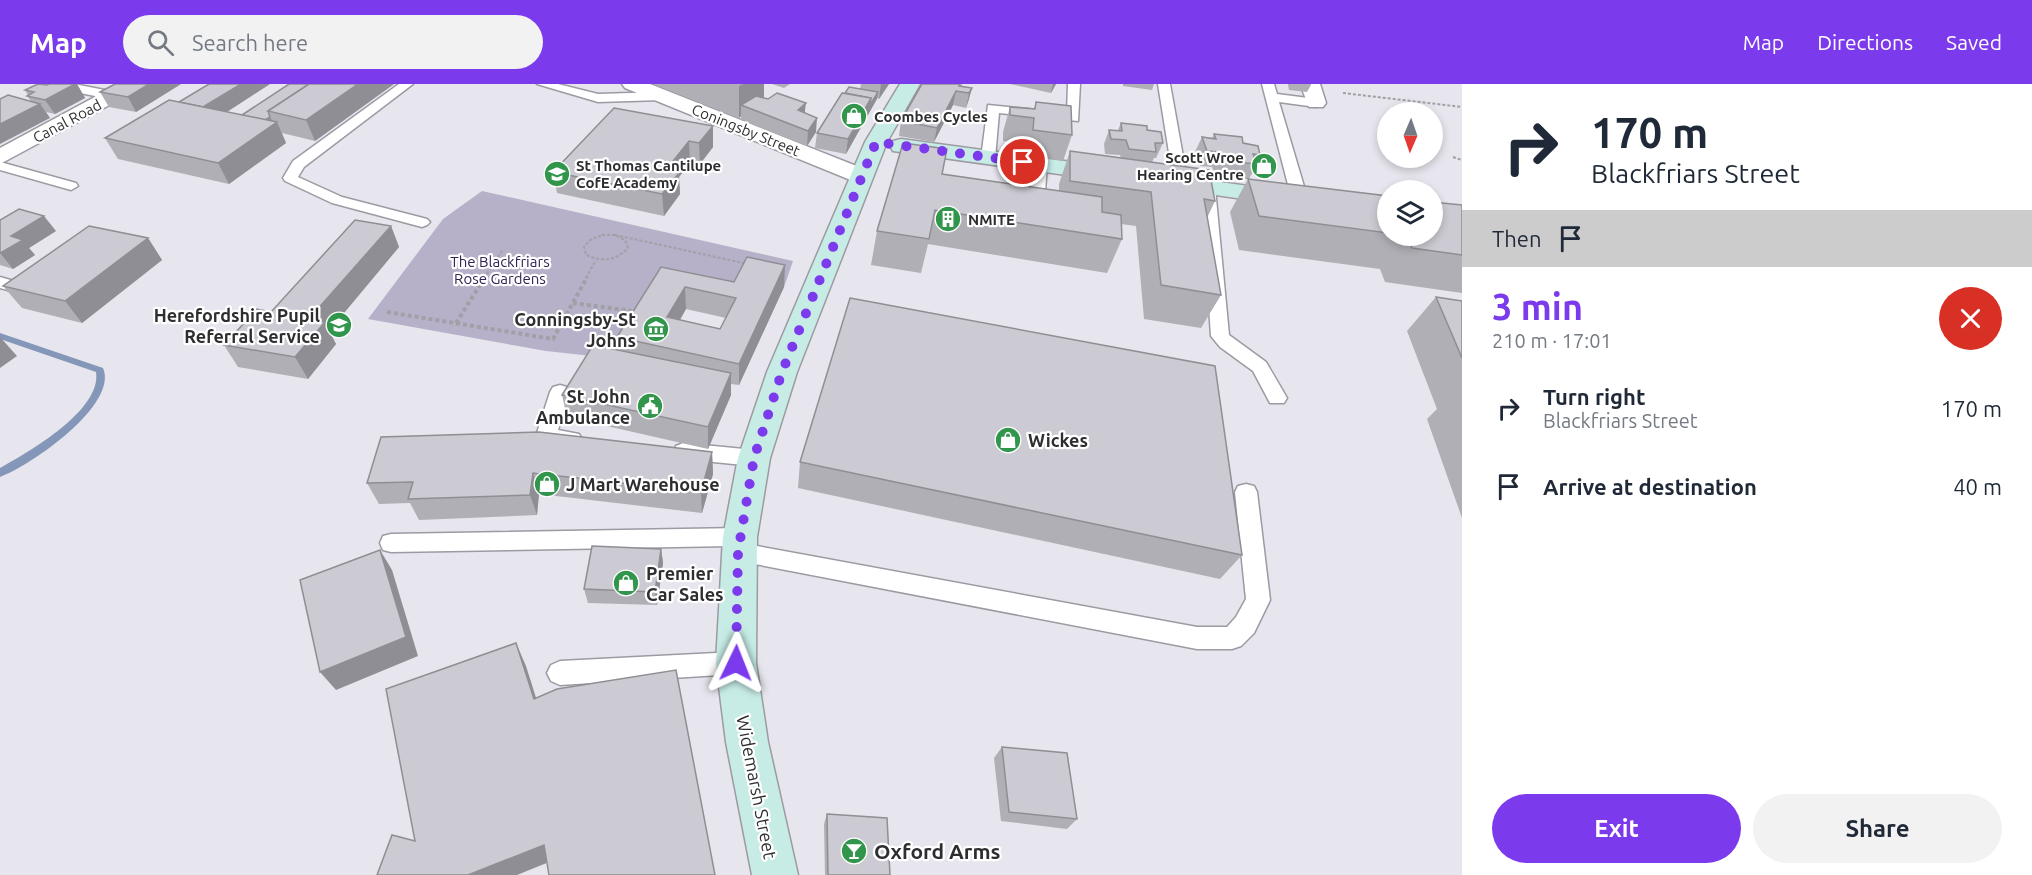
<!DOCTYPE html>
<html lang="en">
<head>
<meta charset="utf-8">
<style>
	body { margin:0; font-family:Ubuntu,sans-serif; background:#f2f2f3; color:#1f2937; height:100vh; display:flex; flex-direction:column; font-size:22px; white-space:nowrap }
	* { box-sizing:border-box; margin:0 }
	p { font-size:20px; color:#747a83 }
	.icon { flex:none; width:33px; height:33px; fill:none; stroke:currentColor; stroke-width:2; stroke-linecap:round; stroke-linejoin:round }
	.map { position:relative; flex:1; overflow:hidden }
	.side { display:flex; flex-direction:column; background:#fff; width:570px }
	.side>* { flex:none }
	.guide { background:#fff; color:#1f2937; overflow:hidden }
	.needle { width:39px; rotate:182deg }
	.fabs { position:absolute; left:1377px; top:18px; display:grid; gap:12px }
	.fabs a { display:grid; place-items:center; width:66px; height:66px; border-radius:50%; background:#fff; box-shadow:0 3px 9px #0003; font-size:30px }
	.pin { position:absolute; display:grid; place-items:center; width:51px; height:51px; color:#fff; margin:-26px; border:3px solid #fff; border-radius:50%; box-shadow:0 2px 6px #0007 }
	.me { position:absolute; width:66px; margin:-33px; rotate:2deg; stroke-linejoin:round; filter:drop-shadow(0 0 4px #0008) }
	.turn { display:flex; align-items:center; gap:21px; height:126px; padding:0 30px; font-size:27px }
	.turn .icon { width:78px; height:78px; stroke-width:2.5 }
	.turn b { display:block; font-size:42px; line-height:51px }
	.then { display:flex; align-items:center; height:57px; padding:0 30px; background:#0003; gap:12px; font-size:22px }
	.round { display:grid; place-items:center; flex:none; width:63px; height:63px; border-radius:32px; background:#f2f2f3 }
	.headline { display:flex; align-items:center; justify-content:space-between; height:102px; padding:0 30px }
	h1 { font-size:36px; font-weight:700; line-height:45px; color:#7c3aed }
	.primary-button { display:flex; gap:12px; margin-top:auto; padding:12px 30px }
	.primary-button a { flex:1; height:69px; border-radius:36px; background:#7c3aed; color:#fff; font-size:24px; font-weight:700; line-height:69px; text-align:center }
	.primary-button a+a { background:#f2f2f3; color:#1f2937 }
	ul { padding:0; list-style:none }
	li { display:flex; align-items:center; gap:18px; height:78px; padding:0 30px }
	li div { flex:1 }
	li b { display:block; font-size:22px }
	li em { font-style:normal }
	header { display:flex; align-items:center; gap:36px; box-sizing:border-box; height:84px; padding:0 30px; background:#7c3aed; color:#fff }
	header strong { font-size:28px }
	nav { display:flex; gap:33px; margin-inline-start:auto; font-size:21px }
	.search { width:420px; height:54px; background:#f2f2f3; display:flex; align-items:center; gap:15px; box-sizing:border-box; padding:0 21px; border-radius:33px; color:#747a83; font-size:22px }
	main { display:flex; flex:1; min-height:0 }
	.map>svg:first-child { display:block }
	.green { fill:#b6b0c8 }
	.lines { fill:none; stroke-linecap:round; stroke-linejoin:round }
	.stream { fill:#8497b8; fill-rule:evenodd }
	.lane-casing { stroke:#9c9aa2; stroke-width:3 }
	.street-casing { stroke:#9c9aa2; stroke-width:3 }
	.secondary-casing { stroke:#9c9aa2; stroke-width:3 }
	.path-far1 { stroke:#a1a0a6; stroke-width:2; stroke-dasharray:3 2; stroke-linecap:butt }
	.path { stroke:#a1a0a6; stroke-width:4; stroke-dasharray:4 3; stroke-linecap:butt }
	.lane { fill:#fff; fill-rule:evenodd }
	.street { fill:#fff; fill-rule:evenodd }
	.secondary { fill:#c7ece6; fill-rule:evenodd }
	.wall { fill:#afafb5; fill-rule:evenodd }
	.shaded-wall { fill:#8f8e94 }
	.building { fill:#cccbd3; stroke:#8f8e94; stroke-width:1.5; fill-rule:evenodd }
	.route { stroke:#7c3aed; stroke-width:10; stroke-dasharray:0 18 }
	.labels { text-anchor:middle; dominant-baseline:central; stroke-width:4.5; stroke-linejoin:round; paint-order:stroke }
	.far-poi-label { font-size:15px; font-weight:bold; fill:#2e2d30; stroke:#fff; text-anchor:start }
	.far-street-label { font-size:15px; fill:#2e2d30; stroke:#fff }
	.far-park-label { font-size:15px; fill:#332352; stroke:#fff }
	.poi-label { font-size:18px; font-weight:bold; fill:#2e2d30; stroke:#fff; text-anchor:end }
	.street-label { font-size:18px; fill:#2e2d30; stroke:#fff }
	.near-poi-label { font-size:21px; font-weight:bold; fill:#2e2d30; stroke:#fff; text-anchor:start }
</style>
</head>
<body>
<header>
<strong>Map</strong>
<div class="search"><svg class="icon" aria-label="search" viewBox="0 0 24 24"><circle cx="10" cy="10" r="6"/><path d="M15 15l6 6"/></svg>Search here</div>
<nav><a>Map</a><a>Directions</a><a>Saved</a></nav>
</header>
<main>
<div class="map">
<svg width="1462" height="791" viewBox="0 0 1462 791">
	<rect width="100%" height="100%" fill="#e7e5ed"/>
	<path class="green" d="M482 107 793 177 784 203 734 220 663 205 620 275 546 267 368 235 443 135Z"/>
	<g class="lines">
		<path class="stream" d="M0 249 103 284C119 321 30 382 0 393V384C29 368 102 326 96 288L0 255Z"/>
		<g class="lane-casing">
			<g id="lane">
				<path d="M49 0H74L120 9 121 12 115 16 55 4Z"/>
				<path d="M399 0H413L304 83 298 93 342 113 427 135 430 138 427 141 422 143 332 119 285 97 283 94 293 77Z"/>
				<path d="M537 0H558L598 10 662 8 668 12 662 16 598 18Z"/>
				<path d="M1068 0H1080L1078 37 999 29 995 74 993 77H983L981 74 988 21 1067 29Z"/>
				<path d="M1158 0H1170L1188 100 1186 103 1181 104 1174 100Z"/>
				<path d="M1262 0H1274L1277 10 1316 15 1323 19 1316 23 1279 18 1308 116 1305 119 1300 121 1292 116Z"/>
				<path d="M1040 77 1047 81 1044 121 1036 126 1028 121 1033 81Z"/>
				<path d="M0 78 76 99 78 102 71 106 0 86Z"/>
				<path d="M1208 100 1215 104 1229 251 1266 278 1287 314 1284 319H1270L1253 287 1220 263 1211 252 1201 104Z"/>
				<path d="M0 193 28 201 30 205 22 210 0 204Z"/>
				<path d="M560 301 567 303 570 308 558 346 579 350 582 355 579 360C567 364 551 361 539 357L536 352 550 308 553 303Z"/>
				<path d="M683 359 754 366 761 368 764 374 761 380 754 382 683 375 676 372 673 367 676 362Z"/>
				<path d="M1246 400 1254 402 1257 408 1270 516 1254 549 1241 562 1232 565H1197L739 477 731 475 728 468 731 462 391 468 383 466 380 459 383 452 391 450 740 444 748 447 751 453 746 460 1197 543H1227L1236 533 1246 515 1235 408 1238 402Z"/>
				<path d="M736 568 745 571 748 579 745 587 736 590 560 601 551 597 547 589 551 581 560 577Z"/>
			</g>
		</g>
		<g class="street-casing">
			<g id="street">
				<path d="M119 0H144L141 4 0 80V64Z"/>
				<path d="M622 0H650L869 87 872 92 869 97H853L625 4Z"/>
				<path d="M1300 0H1320L1326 19 1323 23H1309Z"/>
			</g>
		</g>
		<g class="secondary-casing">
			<g id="secondary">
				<path d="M900 0H920L887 58 797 288 770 374 757 453 756 579 768 658 798 791H752L726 658 716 579 723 453 738 374 767 288 865 58Z"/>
				<path d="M901 55 1109 83 1117 85 1120 90 1117 95 1109 97 893 67 890 62 893 57Z"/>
				<path d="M1169 91 1284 107 1292 109 1296 114 1292 119 1284 121 1161 103 1157 98 1161 93Z"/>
			</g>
		</g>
		<g class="path-far1">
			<path d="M1343 9 1462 23"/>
			<path d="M1453 73 1462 76"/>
			<path d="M602 151H615L625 156 628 164C616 177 602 178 586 171L584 163 590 156Z"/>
			<path d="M615 151 748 180"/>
			<path d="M484 194 502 167"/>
			<path d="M586 194 596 176"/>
		</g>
		<g class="path">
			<path d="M573 219 632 227"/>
			<path d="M387 228 553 255 587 193"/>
			<path d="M456 239 485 193"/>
		</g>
		<use href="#lane" class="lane"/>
		<use href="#street" class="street"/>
		<use href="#secondary" class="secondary"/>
	</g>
	<g class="wall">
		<path d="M49 0H77L85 14 55 30 46 28 50 34 31 17 27 12 28 11 25 6Z"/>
		<path d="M181 0 136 28 109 23 100 8Z"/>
		<path d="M270 0 227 28 242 31 394 0 315 57 282 49 286 59 229 100 118 75 105 54 179 18Z"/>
		<path d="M653 0H764V14L805 29 816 48 807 62 741 36V32L739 34Z"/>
		<path d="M772 0H790L784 4Z"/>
		<path d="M861 0H889L879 15 877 14 846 70 815 64 817 49 845 9 860 5Z"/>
		<path d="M922 0H962V2L972 4 968 18 966 24 953 21 934 58 899 52 901 37Z"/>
		<path d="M1010 0H1056L1051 9Z"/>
		<path d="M1123 0H1154L1152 6 1123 2Z"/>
		<path d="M1288 0H1311V1L1307 8 1289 6Z"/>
		<path d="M1036 18 1072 51 1063 77 1025 72 1026 60 1003 57V48L1010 23 1034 25Z"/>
		<path d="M1121 39 1147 46 1163 59 1156 74H1154L1152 78 1215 117 1207 134 1221 211 1201 244 1144 235 1136 142 1121 140 1122 155 1107 189 928 160 921 189 871 181 877 147 942 90 1059 107V100L1070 67 1121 74 1120 71 1105 70 1104 60 1109 46H1118Z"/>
		<path d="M713 42V63L700 80 690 79 679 93 680 110 664 132 557 109 553 88Z"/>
		<path d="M1214 50 1243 59 1260 71 1257 78V80L1249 95 1388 112V152H1432L1462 121V209L1385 198 1380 185 1239 166 1230 128 1248 95 1216 93 1212 83 1200 82 1195 68 1202 53 1212 54Z"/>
		<path d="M0 136 56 147 29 164 35 171 13 185 0 181Z"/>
		<path d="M391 142 399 163 329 247 336 260 308 295 238 283 224 261Z"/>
		<path d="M148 154 162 176 82 239 22 224 3 202Z"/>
		<path d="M785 181 784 203 739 301 731 300V311L708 365 567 333 562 311 619 266 617 253 661 183 734 198ZM686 225 726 234 720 245 680 236Z"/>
		<path d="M1436 213 1462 217V434L1427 335 1437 325 1407 247Z"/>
		<path d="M712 368 713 390 702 429 539 410 537 431 419 436 410 419 379 420 367 399Z"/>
		<path d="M800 378 1242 471 1220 495 798 404Z"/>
		<path d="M661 465 663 479 657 521 588 519 584 505Z"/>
		<path d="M1002 663 1077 735 1067 745 1001 737 994 674Z"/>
		<path d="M827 730 890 791H825L824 740Z"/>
	</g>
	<g class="shaded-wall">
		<path d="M75 0H77L85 14 55 30 45 16Z"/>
		<path d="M149 0H181L136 28 128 13Z"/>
		<path d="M241 0H270L205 42 197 27Z"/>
		<path d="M358 0H394L315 57 306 36Z"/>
		<path d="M743 0H764V18L741 21V32L739 34V2Z"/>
		<path d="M881 0H889L879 15Z"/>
		<path d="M1053 0H1056L1051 9Z"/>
		<path d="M972 4 968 18 966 24 969 9Z"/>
		<path d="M956 7 953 21 934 58 937 44Z"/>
		<path d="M878 8 877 15 846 70 848 55 871 14Z"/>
		<path d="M806 19 804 34 798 26Z"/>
		<path d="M40 20 50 34 0 60V40Z"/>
		<path d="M270 33 274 40 277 38 286 59 229 100 218 79 262 38Z"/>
		<path d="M817 34 816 48 807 62 808 47Z"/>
		<path d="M713 42V63L700 80 699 59Z"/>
		<path d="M689 57 690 79 679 93 680 110 664 132 662 110 666 86Z"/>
		<path d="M44 132 56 147 29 164 35 171 13 185 0 169 11 152Z"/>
		<path d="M391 142 399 163 329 247 336 260 308 295 295 273 308 236Z"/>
		<path d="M148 154 162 176 82 239 65 217Z"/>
		<path d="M785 181 784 203 739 301V280Z"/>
		<path d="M685 203 686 225 669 255 667 233Z"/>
		<path d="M0 253 17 272 0 284Z"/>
		<path d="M731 289V311L708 365V343Z"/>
		<path d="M712 368 713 390 702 429 701 408Z"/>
		<path d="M533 389 539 410 537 431 530 411Z"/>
		<path d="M661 465 663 479 657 521 655 508Z"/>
		<path d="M380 466 392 486 418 572 336 606 320 588Z"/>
		<path d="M516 559 526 582 543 636 534 615Z"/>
		<path d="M544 761 554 776 517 791H468Z"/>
	</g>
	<g class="building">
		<path d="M38 0 47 1 49 0H75L45 16 27 12 34 8 25 6Z"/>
		<path d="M115 0H149L128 13 100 8Z"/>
		<path d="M209 0H241L203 23 179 18Z"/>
		<path d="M289 0H309L268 27 270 33 265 36 242 31Z"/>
		<path d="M309 0H358L306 36 268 27Z"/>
		<path d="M922 0H959V2L972 4 969 9 956 7 937 44 901 37Z"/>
		<path d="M849 3 878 8 870 21 871 14 845 9Z"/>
		<path d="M777 9 806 19 798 26 817 34 808 47 741 21 756 12 768 15Z"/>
		<path d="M842 9 871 14 848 55 817 49Z"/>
		<path d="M8 11 40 20 0 40V15Z"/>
		<path d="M169 16 277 38 218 79 105 54Z"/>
		<path d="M1036 18 1071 22 1072 51 1033 46 1034 34 1010 31V23L1035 25Z"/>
		<path d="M614 24 713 42 699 59 689 57 666 86 679 89 662 110 553 88Z"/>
		<path d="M1121 39 1147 42V46L1161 48 1163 59H1155L1156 68 1129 65 1126 56 1111 55 1109 46 1122 47Z"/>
		<path d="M1214 50 1242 53 1243 59 1258 62 1260 71 1253 70 1257 80 1223 77 1220 68 1207 67 1202 53 1216 55Z"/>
		<path d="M903 59 947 65 942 90 1102 113V128L1121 131 1122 155 935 126 929 155 877 147Z"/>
		<path d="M1070 67 1209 86 1215 117 1204 115 1221 211 1161 201 1151 108 1070 97Z"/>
		<path d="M1248 95 1388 112V149L1259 132Z"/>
		<path d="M1432 118 1462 121V171L1412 164 1405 152H1432Z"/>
		<path d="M19 125 44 132 11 152 23 156 0 169V136Z"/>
		<path d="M355 136 391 142 308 236 325 238 295 273 224 261 257 225 271 228Z"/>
		<path d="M89 142 148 154 65 217 3 202Z"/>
		<path d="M747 173 785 181 739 280 617 253 661 183 734 198ZM685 203 736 214 720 245 667 233Z"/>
		<path d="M1436 213 1462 217V274Z"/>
		<path d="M850 214 1215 282 1242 471 800 378Z"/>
		<path d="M593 261 731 289 708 343 562 311Z"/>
		<path d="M539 348 712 368 701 408 533 389 530 411 408 415 413 398 367 399 381 353Z"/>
		<path d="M592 462 661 465 655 508 584 505Z"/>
		<path d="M380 466 406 553 320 588 300 496Z"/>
		<path d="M516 559 534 615 557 605 676 586 715 791H549L544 761 468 791H377L392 751 415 757 386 605Z"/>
		<path d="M1002 663 1067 669 1077 735 1009 728Z"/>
		<path d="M827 730 887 734 890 791H828Z"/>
	</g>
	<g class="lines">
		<path class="route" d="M736 579 738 468 754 374 782 288 876 58 1023 78"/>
	</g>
	<defs>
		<g id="shop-disc" transform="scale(1.35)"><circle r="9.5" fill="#31954b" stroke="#fff"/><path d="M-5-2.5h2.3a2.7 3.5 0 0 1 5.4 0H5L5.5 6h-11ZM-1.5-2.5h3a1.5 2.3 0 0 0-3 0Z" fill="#fff"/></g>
		<g id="school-disc" transform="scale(1.35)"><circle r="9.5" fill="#31954b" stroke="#fff"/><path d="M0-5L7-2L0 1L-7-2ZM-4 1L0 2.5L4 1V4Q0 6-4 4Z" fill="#fff"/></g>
		<g id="building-disc" transform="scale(1.35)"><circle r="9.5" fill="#31954b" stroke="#fff"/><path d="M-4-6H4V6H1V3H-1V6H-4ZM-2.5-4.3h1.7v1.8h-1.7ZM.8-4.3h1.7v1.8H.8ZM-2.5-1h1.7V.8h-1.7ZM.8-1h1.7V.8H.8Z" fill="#fff"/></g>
		<g id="museum-disc" transform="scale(1.35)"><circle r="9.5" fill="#31954b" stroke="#fff"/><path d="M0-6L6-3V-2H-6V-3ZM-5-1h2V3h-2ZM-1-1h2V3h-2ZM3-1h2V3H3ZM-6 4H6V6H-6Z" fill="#fff"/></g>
		<g id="civic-disc" transform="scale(1.35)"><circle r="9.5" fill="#31954b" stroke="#fff"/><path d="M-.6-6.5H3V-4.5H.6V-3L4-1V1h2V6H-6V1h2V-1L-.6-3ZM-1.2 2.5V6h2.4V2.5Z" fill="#fff"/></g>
		<g id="bar-disc" transform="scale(1.35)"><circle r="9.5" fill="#31954b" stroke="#fff"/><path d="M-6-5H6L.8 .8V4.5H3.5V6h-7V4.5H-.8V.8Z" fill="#fff"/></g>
	</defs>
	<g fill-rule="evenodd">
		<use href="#shop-disc" x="854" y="32"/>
		<use href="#shop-disc" x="1264" y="82"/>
		<use href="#school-disc" x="557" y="90"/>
		<use href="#building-disc" x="948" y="135"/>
		<use href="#school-disc" x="339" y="241"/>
		<use href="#museum-disc" x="656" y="245"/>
		<use href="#civic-disc" x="650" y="322"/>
		<use href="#shop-disc" x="1008" y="356"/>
		<use href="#shop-disc" x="547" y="400"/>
		<use href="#shop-disc" x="626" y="499"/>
		<use href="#bar-disc" x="854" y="767"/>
	</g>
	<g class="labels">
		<g class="far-poi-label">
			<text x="874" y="32">Coombes Cycles</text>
			<text x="1244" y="73" text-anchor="end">Scott Wroe<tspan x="1244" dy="17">Hearing Centre</tspan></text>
			<text x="576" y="81">St Thomas Cantilupe<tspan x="576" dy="17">CofE Academy</tspan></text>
			<text x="968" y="135">NMITE</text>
		</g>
		<g class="far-street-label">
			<text transform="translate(67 37) rotate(-28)">Canal Road</text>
			<text transform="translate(746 46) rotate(22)">Coningsby Street</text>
		</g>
		<g class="far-park-label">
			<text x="500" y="177">The Blackfriars<tspan x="500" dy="17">Rose Gardens</tspan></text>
		</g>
		<g class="poi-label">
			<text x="320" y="231">Herefordshire Pupil<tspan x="320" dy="21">Referral Service</tspan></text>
			<text x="636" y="235">Conningsby-St<tspan x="636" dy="21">Johns</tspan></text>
			<text x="630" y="312">St John<tspan x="630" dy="21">Ambulance</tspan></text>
			<text x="1028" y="356" text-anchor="start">Wickes</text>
			<text x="566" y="400" text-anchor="start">J Mart Warehouse</text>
			<text x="646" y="489" text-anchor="start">Premier<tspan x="646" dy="21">Car Sales</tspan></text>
		</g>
		<g class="street-label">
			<text transform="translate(757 703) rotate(79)">Widemarsh Street</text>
		</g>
		<g class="near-poi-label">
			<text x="874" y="767">Oxford Arms</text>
		</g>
	</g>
</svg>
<div class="fabs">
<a><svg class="needle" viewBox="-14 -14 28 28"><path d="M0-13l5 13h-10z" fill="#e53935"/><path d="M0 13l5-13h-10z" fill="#747a83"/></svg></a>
<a><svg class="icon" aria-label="layers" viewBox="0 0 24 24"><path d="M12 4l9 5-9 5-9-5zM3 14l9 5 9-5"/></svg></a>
</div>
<div class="pin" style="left:1023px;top:78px;background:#d93025"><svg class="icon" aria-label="arrive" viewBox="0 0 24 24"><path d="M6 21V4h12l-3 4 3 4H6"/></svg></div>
<svg class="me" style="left:736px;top:579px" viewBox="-20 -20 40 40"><path d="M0-17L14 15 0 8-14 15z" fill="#7c3aed" stroke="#fff" stroke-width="4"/></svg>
</div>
<section class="side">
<div class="guide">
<div class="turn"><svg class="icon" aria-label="right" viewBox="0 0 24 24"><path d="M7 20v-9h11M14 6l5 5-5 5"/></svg><div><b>170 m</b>Blackfriars Street</div></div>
<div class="then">Then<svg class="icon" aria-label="arrive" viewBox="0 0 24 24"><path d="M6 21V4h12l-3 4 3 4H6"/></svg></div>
</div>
<div class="headline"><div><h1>3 min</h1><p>210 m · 17:01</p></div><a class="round" style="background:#d93025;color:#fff"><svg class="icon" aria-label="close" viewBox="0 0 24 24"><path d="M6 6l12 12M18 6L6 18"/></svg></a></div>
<ul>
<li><svg class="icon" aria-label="right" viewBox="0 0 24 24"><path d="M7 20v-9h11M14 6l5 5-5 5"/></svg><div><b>Turn right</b><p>Blackfriars Street</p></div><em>170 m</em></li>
<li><svg class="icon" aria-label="arrive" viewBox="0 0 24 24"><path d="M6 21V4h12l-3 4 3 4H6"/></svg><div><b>Arrive at destination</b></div><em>40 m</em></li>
</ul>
<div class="primary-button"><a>Exit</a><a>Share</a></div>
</section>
</main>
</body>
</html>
